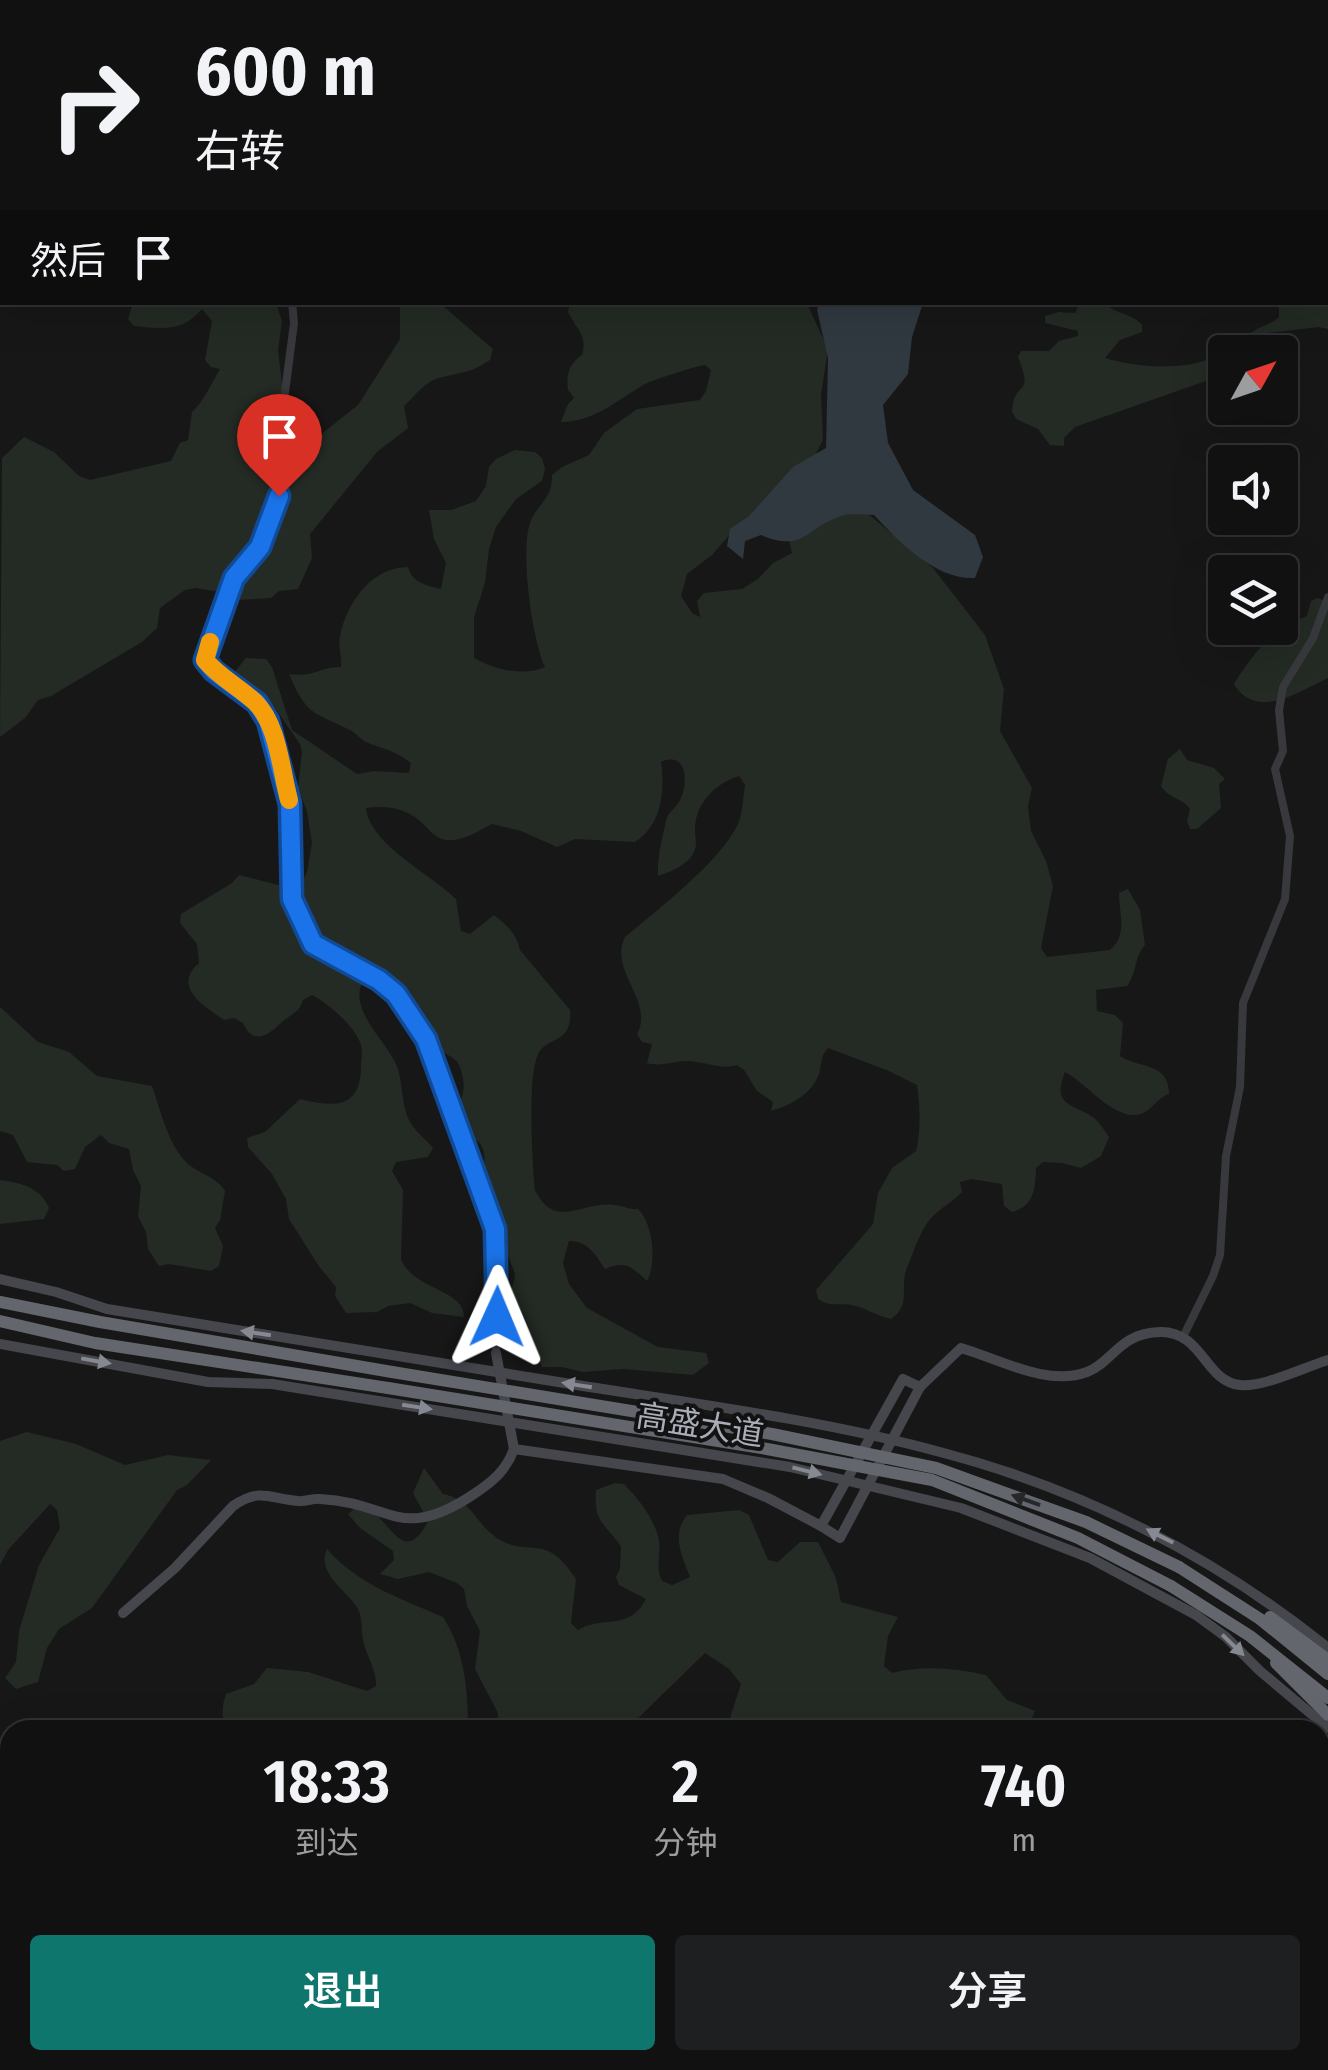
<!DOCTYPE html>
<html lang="zh">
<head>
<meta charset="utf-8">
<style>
	body { margin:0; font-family:"Fira Sans Condensed","Noto Sans SC",sans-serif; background:#1e1f20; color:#f1f3f6; height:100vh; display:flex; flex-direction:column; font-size:38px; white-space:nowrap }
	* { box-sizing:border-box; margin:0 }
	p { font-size:32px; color:#9c9d9f }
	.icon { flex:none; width:55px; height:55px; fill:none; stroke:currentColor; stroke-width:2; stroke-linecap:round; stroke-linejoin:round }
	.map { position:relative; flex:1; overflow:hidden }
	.sheet { position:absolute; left:0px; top:1720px; width:1330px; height:350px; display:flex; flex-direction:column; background:#111112; border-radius:30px 30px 0 0; box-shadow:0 10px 40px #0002,0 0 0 2px #303132 }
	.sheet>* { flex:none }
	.guide { position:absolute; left:0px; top:0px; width:1330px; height:305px; box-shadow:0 10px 40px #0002,0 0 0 2px #303132; background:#111112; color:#f1f3f6; overflow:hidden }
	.needle { width:65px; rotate:50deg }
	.controls { position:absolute; left:1208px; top:335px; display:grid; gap:20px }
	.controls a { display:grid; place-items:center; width:90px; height:90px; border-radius:10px; background:#111112; box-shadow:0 10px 40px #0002,0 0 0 2px #303132; font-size:50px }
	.pin { position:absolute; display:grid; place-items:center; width:85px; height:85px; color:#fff; margin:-102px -42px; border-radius:50% 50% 50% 0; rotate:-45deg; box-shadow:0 0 10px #0007 }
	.pin .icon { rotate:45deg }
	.me { position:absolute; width:110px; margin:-55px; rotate:1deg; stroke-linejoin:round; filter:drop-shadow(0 0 8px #0008) }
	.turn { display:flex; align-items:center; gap:35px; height:210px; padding:0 30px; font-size:45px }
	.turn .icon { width:130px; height:130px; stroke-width:2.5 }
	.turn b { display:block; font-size:70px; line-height:85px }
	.then { display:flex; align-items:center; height:95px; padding:0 30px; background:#0003; gap:20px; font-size:38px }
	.eta { display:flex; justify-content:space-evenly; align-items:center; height:170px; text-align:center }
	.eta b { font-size:60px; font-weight:600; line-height:70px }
	.action { display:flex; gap:20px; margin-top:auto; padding:20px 30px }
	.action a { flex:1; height:115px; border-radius:10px; background:#0f766e; color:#fff; font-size:40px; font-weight:600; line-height:115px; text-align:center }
	.action a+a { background:#1e1f20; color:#f1f3f6 }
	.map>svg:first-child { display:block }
	.green { fill:#232b24 }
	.water { fill:#313940 }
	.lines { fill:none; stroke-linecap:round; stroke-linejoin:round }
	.street { stroke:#38393d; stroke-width:8 }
	.secondary { stroke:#46474d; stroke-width:10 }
	.highway { stroke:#64666e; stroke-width:12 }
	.secondary-bridge { stroke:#46474d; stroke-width:10 }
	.highway-bridge { stroke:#64666e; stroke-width:12 }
	.oneway { fill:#878992 }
	.oneway2 { fill:#26272a }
	.route-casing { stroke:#114b97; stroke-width:25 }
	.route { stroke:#1a73e8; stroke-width:18 }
	.slow { stroke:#f59e0b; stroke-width:18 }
	.labels { text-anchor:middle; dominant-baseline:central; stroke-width:8; stroke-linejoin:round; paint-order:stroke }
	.street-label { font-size:32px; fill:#aaadb7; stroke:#121213 }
</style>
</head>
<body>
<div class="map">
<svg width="1328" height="2070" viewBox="0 0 1328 2070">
	<rect width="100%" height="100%" fill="#171718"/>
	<g class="green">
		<path d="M1328 281V329L1319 327 1267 333 1246 352H1225V372L1220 376 1075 427 1064 438V446L1050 445 1038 429 1016 419 1012 412C1014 377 1035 400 1018 357L1021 351H1049L1059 341 1078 336V331L1045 323V316L1059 312 1075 313 1080 303H1104C1115 314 1132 313 1142 325V332L1120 340 1105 358C1134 367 1183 371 1212 358 1226 351 1238 339 1252 332 1261 326 1270 325 1279 317V305L1328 302Z"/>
		<path d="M133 303H276L282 321 278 351 283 391C268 412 263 429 260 454L267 462 297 459 306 454 324 432 358 405 400 339V303H444L443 306 493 349 490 360C468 375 458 372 436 379 424 383 413 398 404 406L408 428 377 452 310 534 312 558 298 589 279 591 271 598 237 600 227 598 220 592 196 588 185 590 160 608 157 628 142 642 51 696 38 700 25 718 0 737 2 458 24 437 54 452 79 476 90 480 171 461 180 443 188 440 192 412C203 403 212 382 220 369L211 367 205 360 212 321 202 309C182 332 163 329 134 326L128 319Z"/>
		<path d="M570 303H810L808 306 828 349 821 395 823 440 808 469 738 525 712 555 687 574 681 596 692 613 700 617 697 601 704 593 742 589 758 579 773 563 792 553 788 535 789 515 867 513 933 568 985 635 1004 689 1000 731 1032 788 1028 807 1031 831 1046 861 1053 886 1041 948 1047 957 1110 950C1128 935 1119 914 1119 893L1128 889 1140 910 1145 945C1134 957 1137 973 1127 986L1096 990 1097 1011 1115 1015 1123 1023 1120 1056C1140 1069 1169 1062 1169 1094 1157 1098 1154 1108 1143 1113 1117 1125 1086 1082 1065 1072 1051 1107 1073 1103 1094 1118 1100 1123 1105 1131 1109 1137L1101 1156 1081 1168 1062 1163 1043 1162 1036 1168C1035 1188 1035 1206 1012 1212L1004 1206 1002 1184 971 1179 960 1182 962 1192C953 1202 940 1208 931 1218 920 1231 913 1253 907 1268 899 1286 912 1305 891 1319 877 1316 864 1307 851 1305 838 1303 829 1307 818 1299L816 1290 873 1224 878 1193 892 1168 916 1151C921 1132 920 1105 917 1085L889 1071 828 1048C821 1056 822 1060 820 1070 815 1093 791 1105 771 1111L773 1102 757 1091 744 1070 737 1065C722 1070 705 1062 688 1061 674 1061 662 1067 647 1063L652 1044 642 1042 637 1034C655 1002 608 970 625 937 657 910 721 861 738 824 743 813 743 797 745 785L739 776C716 783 695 803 695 830 695 839 698 845 693 854 687 865 670 872 658 876 657 858 662 839 666 821 668 812 674 810 679 802 689 785 688 750 661 762 665 791 662 825 635 842L575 839 557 847 521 831 492 824C478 831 462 842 446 840 434 838 428 828 420 821 406 808 384 805 366 808 370 845 431 874 456 899L461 931 470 934 494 915C507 926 516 932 520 950L570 1010C573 1047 545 1034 537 1057 528 1079 532 1163 535 1190 555 1231 582 1201 614 1205 623 1205 627 1210 638 1209 653 1223 657 1263 647 1281 632 1267 625 1260 605 1269 595 1254 588 1241 569 1241L563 1263 569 1284 587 1308 658 1347 706 1353 709 1363 693 1375 623 1369 583 1372 561 1367H542L534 1343 503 1320C501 1303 514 1291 515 1274L487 1197 484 1152 480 1143 455 1124C453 1103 470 1101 461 1070 458 1057 447 1056 438 1049 422 1034 412 1012 407 992L389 980 368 975C341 1003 385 1039 396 1064 403 1080 401 1101 408 1118 413 1130 425 1138 433 1148L428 1157 396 1162 392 1171 403 1190 401 1260C416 1291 464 1289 464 1317L432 1313 410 1303 388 1306 377 1312 346 1313 335 1296 336 1287 318 1265 289 1219 286 1199 272 1174 248 1147 247 1138 265 1132 300 1099C332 1107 360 1110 361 1068 361 1061 363 1052 361 1045 355 1026 329 1004 312 995L303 1000C299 1014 290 1014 281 1023 269 1035 253 1046 243 1023L234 1018 224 1020C205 1007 171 987 199 963L197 944 180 923 181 914 232 883 239 875 290 888 299 887 307 872 312 843 307 812 298 787 302 752 300 744 273 705 233 674 246 658 266 659 272 667 292 730 357 774 375 771 409 773 411 763C394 750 386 750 368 743 361 740 357 734 350 730 312 711 307 716 289 674 314 678 321 666 341 667 342 657 338 646 340 636 347 602 372 567 408 567 413 583 425 585 441 589L446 563 434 539 429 510H451L476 501 486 486 489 467 496 459 515 450 535 452 542 458 545 469 542 481 516 499 496 527 489 549 485 583 474 617V658C493 669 524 677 545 667 532 639 520 552 530 523 538 502 552 501 552 475L562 467 589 455 604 433 637 409 700 400 706 391 711 370 705 365C699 365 650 381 645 384 619 399 594 422 561 422L568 404 574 398 568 390C566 374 569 364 582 355 588 335 576 329 568 312Z"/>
		<path d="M1318 598 1328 602V678C1299 691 1259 721 1234 685 1238 674 1272 631 1283 625 1291 621 1299 620 1307 616L1311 601Z"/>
		<path d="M1180 749 1187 760 1214 768 1225 779 1219 784 1221 808 1197 829H1190L1187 821 1190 809C1183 798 1169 799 1161 786L1168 759Z"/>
		<path d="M0 1007 38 1042 69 1052 97 1076 152 1086C160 1109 168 1144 186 1162 198 1174 216 1176 225 1191L220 1220 215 1228 223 1246 219 1266 211 1271 169 1264 159 1266 148 1249 146 1232 138 1216 141 1186 133 1170 129 1149 109 1143 101 1135 85 1147 75 1169 64 1171 57 1165 27 1162 13 1135 0 1131Z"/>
		<path d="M0 1180C21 1183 40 1187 49 1208L44 1219 0 1224Z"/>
		<path d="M27 1432 76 1444 125 1465 168 1455 211 1460 187 1485 177 1490 92 1608 59 1629 47 1648 38 1682 16 1689 5 1678 16 1662 19 1631 39 1565 60 1528 57 1510 50 1504 8 1550 0 1565V1441Z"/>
		<path d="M424 1468 443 1494C471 1499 476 1524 497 1538 529 1559 545 1530 576 1579L571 1623 578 1630C602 1615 629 1632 646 1599L619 1585 616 1577 620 1568 621 1547C606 1523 593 1524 596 1490L615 1483 624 1484C638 1498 656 1521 659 1541 661 1556 655 1567 662 1581L672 1585 690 1577C682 1556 671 1535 687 1515L739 1510 749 1515 768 1560 778 1562 800 1542H818L836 1578 841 1602 898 1617 888 1636 884 1666 892 1673C923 1665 954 1668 986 1675L1007 1700 1035 1711 1027 1730H726L741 1684 729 1669 705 1653 631 1725 616 1730H497L498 1713 475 1669 480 1631 467 1606 464 1589 457 1583 429 1572 398 1579 380 1574 394 1560 393 1551 360 1528 348 1514 356 1507C360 1508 369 1510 372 1512 391 1523 405 1567 428 1521L413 1493Z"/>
		<path d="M327 1549C357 1584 402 1599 443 1617 465 1651 468 1691 468 1730H229C220 1719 222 1706 226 1694L254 1684 267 1668 308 1672 367 1691 376 1686C377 1671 366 1655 363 1640 361 1629 363 1620 358 1609 347 1590 316 1574 327 1549Z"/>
		<path d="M22 2060H138L190 2070H22Z"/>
		<path d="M273 2060H573L570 2070H273Z"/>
	</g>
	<path class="water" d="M820 303H923L912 337 908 374 883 405 888 443 913 490 975 535 983 557 975 578C936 580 899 542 874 515 864 515 850 513 841 516 805 528 805 553 761 535L745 541 743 559 727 546 730 529 749 516 793 467 826 448 828 358 817 310Z"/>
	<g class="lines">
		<g class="street">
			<path d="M1233 0 1239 2"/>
			<path d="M0 37H2"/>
			<path d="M292 302 294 323 284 400 279 497 260 547 234 578 205 660 215 671 257 703 268 721 290 804 292 899 313 944 379 980 397 994 425 1039 495 1229 496 1353"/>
			<path d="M1183 1337 1213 1276 1220 1255 1226 1156 1240 1087 1243 1003 1285 899 1290 836 1275 769 1283 751 1279 710 1283 687 1313 638 1328 597"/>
		</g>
		<g class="secondary">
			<path d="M0 1279 56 1292 107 1309C263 1335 420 1360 577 1385 697 1404 822 1420 940 1452 1082 1489 1214 1556 1328 1648"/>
			<path d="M0 1344 208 1382 272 1384 790 1467 961 1508 1090 1558 1196 1615 1226 1637 1260 1671 1328 1728"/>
			<path d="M903 1379 920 1387 840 1538 821 1526Z"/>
			<path d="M920 1387 961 1348C999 1359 1047 1387 1087 1372 1113 1362 1119 1333 1160 1332 1203 1331 1205 1382 1240 1385 1262 1388 1305 1367 1328 1360"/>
			<path d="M123 1613 175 1568 233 1506C261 1487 269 1499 298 1501 306 1502 313 1498 320 1499 391 1502 399 1544 474 1494 492 1482 506 1471 514 1449L723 1479 768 1498 821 1526"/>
			<path d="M1320 2029 1328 2027"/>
			<path d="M1190 2070 1221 2060"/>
		</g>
		<g class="highway">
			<path d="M0 1302 100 1322 392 1372"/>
			<path d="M0 1321 95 1343 388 1388"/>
			<path d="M1179 1567 1260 1619 1328 1674"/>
			<path d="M1171 1586 1250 1636 1328 1698"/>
			<path d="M1270 1617 1328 1660"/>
			<path d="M1276 1663 1328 1715"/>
		</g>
		<path class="secondary-bridge" d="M496 1353 514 1449"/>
		<g class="highway-bridge">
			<path d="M392 1372 772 1434 936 1468 1086 1522 1179 1567"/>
			<path d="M388 1388 767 1449 932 1480 1078 1538 1171 1586"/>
		</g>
	</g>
	<defs><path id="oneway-solid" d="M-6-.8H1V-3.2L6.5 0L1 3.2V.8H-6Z" transform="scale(2.5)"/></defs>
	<g class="oneway">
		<use href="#oneway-solid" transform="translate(256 1333) rotate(-171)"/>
		<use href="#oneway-solid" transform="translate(96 1361) rotate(10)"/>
		<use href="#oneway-solid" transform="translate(577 1385) rotate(-171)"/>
		<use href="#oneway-solid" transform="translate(417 1407) rotate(9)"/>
		<use href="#oneway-solid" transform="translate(807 1471) rotate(14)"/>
		<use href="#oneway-solid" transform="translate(1160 1536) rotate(-153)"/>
		<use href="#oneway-solid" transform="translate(1233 1645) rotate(44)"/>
	</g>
	<use class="oneway2" href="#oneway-solid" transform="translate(1026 1500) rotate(-160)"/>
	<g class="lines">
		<g class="route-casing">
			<path id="route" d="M279 496 260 547 234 578 205 660 214 671 257 703 268 721 290 804 292 899 313 944 379 980 396 994 426 1039 495 1229 497 1317"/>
		</g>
		<use href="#route" class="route"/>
		<path class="slow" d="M210 642 205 660C219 677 239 687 255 702 278 724 281 770 289 800"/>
	</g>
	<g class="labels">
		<g class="street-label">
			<text transform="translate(700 1425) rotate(9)">高盛大道</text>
		</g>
	</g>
</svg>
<div class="controls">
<a><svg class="needle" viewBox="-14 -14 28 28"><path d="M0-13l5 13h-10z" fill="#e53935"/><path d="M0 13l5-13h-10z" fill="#9c9d9f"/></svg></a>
<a><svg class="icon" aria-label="sound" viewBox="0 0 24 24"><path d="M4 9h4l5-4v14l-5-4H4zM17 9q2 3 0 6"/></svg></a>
<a><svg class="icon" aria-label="layers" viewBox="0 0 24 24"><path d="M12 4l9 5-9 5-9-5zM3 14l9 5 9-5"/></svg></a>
</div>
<div class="pin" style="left:279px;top:496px;background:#d93025"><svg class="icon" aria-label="arrive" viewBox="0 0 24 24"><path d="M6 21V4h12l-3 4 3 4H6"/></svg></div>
<svg class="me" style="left:497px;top:1317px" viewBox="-20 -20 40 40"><path d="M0-17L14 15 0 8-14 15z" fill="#1a73e8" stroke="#fff" stroke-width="4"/></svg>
<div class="guide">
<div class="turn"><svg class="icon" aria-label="right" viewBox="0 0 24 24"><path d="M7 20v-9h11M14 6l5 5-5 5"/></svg><div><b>600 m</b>右转</div></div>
<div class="then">然后<svg class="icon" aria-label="arrive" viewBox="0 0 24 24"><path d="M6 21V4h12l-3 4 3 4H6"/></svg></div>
</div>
<section class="sheet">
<div class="eta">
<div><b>18:33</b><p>到达</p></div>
<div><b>2</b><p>分钟</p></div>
<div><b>740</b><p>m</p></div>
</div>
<div class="action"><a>退出</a><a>分享</a></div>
</section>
</div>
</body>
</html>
